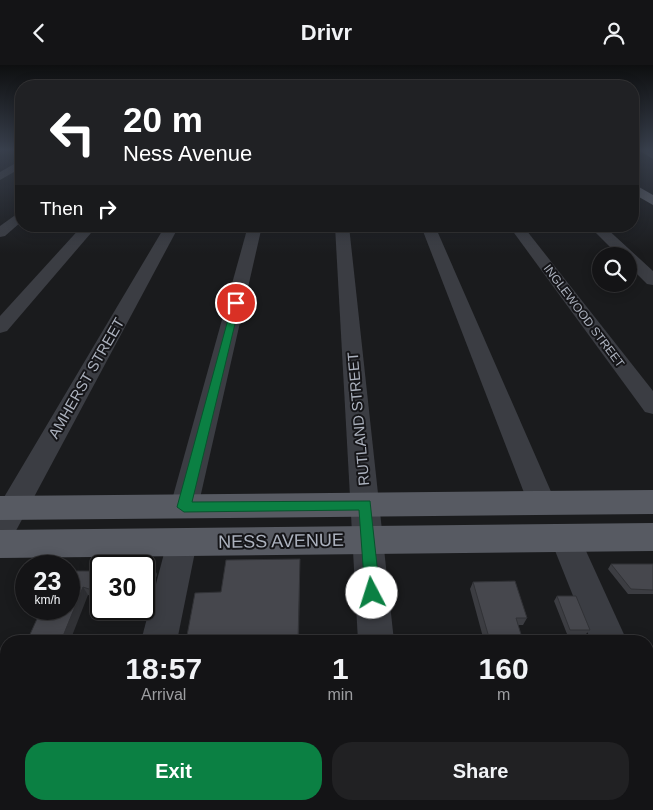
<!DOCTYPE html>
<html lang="en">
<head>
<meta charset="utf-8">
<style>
	body { margin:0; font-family:Arial,sans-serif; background:#212123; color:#f1f3f6; height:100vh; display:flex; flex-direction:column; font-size:19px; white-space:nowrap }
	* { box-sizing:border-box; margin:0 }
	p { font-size:16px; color:#9d9ea1 }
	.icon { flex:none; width:28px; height:28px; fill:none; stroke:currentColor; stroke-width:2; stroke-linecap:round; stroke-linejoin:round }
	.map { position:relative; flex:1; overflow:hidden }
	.details { position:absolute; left:0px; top:570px; width:654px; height:175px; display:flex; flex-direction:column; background:#141416; border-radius:20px 20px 0 0; box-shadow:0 2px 12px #0003,0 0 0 1px #333335 }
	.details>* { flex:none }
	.banner { position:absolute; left:15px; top:15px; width:624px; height:152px; border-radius:20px; box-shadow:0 2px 12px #0003,0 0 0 1px #333335; background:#202124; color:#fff; overflow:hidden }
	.buttons { position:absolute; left:592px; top:182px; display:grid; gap:10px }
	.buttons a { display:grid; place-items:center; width:45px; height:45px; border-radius:50%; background:#141416; box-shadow:0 2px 12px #0003,0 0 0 1px #333335; font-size:25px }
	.speed { position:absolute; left:15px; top:490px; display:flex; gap:10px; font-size:25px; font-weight:700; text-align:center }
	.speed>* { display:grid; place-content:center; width:65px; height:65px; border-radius:50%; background:#141416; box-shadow:0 2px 12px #0003,0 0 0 1px #333335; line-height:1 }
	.speed small { font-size:12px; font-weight:400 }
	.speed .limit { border:2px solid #111; border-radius:8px; background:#fff; color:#111 }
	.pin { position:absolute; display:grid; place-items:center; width:42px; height:42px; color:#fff; margin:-21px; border:2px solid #fff; border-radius:50%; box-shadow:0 1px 5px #0007 }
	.me { position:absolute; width:55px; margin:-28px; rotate:355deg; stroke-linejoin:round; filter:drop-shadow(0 0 4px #0008) }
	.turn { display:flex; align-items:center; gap:18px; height:105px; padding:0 25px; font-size:22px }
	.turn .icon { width:65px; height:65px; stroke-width:2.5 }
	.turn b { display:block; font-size:35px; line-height:42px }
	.then { display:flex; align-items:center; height:48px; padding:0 25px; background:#0003; gap:10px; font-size:19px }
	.eta { display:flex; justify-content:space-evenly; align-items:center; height:85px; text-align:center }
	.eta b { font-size:30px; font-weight:600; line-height:35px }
	.primary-button { display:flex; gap:10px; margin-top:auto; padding:10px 25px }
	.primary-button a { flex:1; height:58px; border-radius:20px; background:#0b8043; color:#fff; font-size:20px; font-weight:600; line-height:58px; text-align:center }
	.primary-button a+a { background:#212123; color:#f1f3f6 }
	header { display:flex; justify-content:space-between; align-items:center; height:65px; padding:0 25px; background:#141416; font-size:22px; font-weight:600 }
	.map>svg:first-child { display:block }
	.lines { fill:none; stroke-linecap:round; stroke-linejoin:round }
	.minor { fill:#3b3d43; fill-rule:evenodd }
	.major { fill:#575a62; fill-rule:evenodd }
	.wall { fill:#3c3d42 }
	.shaded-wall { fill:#313236 }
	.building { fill:#46474d; stroke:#313236 }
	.route { fill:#0b8043; stroke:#07532c }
	.labels { text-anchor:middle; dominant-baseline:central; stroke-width:4; stroke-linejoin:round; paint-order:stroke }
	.far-street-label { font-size:12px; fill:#acb2be; stroke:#151518 }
	.street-label { font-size:15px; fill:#acb2be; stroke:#151518 }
	.near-street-label { font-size:18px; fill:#acb2be; stroke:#151518 }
</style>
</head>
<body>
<header><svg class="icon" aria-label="back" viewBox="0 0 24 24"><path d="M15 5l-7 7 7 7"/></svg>Drivr<svg class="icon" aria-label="person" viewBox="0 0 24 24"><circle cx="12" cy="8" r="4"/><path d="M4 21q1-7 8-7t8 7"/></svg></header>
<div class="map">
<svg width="653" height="745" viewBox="0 0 653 745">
	<rect width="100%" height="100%" fill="#1a1b1d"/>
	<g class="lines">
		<g class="minor">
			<path d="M637 84H649L653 87V94Z"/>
			<path d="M21 95V103L0 115V107Z"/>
			<path d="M21 146V157L5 171 0 172V161Z"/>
			<path d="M82 161H97L7 266 0 268V251Z"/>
			<path d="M165 161H179L11 475 0 478V439Z"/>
			<path d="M248 161H262L198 442 194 450 184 453 174 450 170 442Z"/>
			<path d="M335 161H349L394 576H358Z"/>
			<path d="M421 161H435L556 438 552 446 542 449 532 446 528 438Z"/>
			<path d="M509 161H523L653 326V349L645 347Z"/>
			<path d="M589 161H604L653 206V220L647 219 629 201V191H619Z"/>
			<path d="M565 460 576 464 627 576H591L550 473 554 464Z"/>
			<path d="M182 464 193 468 197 477 177 576H141L167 477 171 468Z"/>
			<path d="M648 647 653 649V701L648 698Z"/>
			<path d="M97 739H141L139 745H95Z"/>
			<path d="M368 739H412L413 745H369Z"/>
		</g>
		<g class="major">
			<path d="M632 118 653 130V140L632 128Z"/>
			<path d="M653 425V449L0 455V431Z"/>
			<path d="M653 458V486L0 493V465Z"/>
		</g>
	</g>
	<g class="wall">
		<path d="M611 499H653V529H628L608 504Z"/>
		<path d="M144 501 157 509 148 540H144Z"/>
		<path d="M69 506H101V534L88 530 39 549 36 545Z"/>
		<path d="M473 517 527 553 523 560H518L523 576H484L470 524Z"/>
		<path d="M557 531 590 565 586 569H567L554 536Z"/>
		<path d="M515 739H648L653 745H614L612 740 516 744Z"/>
	</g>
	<g class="shaded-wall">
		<path d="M300 494V502L299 576H298Z"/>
		<path d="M153 501 157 509 148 540 145 533Z"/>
		<path d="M83 522 88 530 70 576H61Z"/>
		<path d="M6 735V739H16L14 745H3Z"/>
	</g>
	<g class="building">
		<path d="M300 494 298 576H186L195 528 221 527 226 495Z"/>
		<path d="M611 499H653V525L631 524Z"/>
		<path d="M128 501H153L145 533H144V501Z"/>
		<path d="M69 506H101V528L83 522 61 576H27L41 545H36V544H69Z"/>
		<path d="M515 516 527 553H516L523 576H490L473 517Z"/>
		<path d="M557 531H576L590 565H570Z"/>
		<path d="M6 623V630H3Z"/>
		<path d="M0 670H6V735L3 745H0Z"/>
		<path d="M648 704H653V745H623L621 739H648Z"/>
		<path d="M146 739H303V745H145Z"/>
	</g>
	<linearGradient id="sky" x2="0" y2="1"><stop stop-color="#0e0f10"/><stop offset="0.45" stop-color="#383f4c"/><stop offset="1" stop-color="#383f4c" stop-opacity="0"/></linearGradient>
	<rect width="653" height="188" fill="url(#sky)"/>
	<path class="route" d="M233 236 240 238 192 437 370 436 380 528 378 533 372 535 367 533 365 528 359 445 184 447 177 442Z"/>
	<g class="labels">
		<g class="far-street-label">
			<text transform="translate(584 251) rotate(53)">INGLEWOOD STREET</text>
		</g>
		<g class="street-label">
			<text transform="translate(86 313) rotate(-60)">AMHERST STREET</text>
			<text transform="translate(358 354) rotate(-95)">RUTLAND STREET</text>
		</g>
		<g class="near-street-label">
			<text transform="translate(281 476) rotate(-1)">NESS AVENUE</text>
		</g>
	</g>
</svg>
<div class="buttons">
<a><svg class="icon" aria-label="search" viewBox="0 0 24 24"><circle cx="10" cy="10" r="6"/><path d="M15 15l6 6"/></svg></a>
</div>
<div class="speed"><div>23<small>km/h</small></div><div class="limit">30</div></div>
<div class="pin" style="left:236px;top:238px;background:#d93025"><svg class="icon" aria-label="arrive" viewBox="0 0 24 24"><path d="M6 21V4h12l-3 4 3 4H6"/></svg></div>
<svg class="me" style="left:372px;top:528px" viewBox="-20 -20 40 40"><circle r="19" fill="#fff"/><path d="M0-13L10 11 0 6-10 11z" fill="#0b8043"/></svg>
<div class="banner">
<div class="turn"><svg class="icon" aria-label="left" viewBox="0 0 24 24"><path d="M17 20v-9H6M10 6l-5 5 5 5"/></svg><div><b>20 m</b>Ness Avenue</div></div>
<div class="then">Then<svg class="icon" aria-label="right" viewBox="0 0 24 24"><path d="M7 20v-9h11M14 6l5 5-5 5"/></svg></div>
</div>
<section class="details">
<div class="eta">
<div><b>18:57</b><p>Arrival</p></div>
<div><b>1</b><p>min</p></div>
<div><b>160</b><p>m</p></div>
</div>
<div class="primary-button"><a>Exit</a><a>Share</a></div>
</section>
</div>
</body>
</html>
